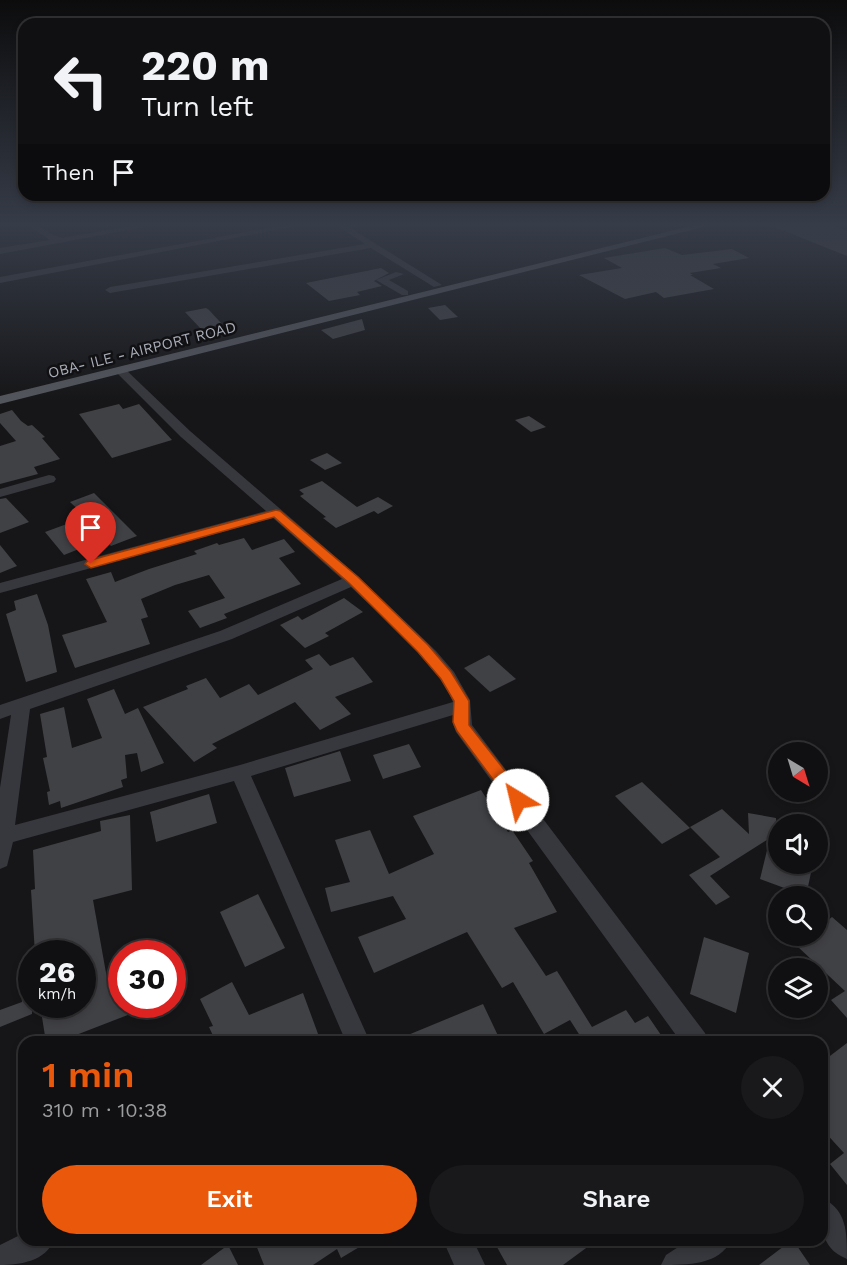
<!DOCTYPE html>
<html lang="en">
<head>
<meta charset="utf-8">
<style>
	body { margin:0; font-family:"Work Sans",sans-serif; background:#19191b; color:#f1f3f6; height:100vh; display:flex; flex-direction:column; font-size:22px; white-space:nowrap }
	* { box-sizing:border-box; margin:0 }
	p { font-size:20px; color:#9c9d9f }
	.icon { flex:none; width:33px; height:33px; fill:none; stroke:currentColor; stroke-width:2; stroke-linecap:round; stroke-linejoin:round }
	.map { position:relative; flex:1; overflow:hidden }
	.drawer { position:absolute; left:18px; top:1036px; width:810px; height:210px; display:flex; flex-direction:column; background:#101012; border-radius:18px; box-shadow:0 3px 9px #0003,0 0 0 2px #303032 }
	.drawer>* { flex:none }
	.banner { position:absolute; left:18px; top:18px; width:812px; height:183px; border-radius:18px; box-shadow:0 3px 9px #0003,0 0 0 2px #303032; background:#101012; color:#f1f3f6; overflow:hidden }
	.needle { width:39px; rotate:142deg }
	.fabs { position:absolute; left:768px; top:742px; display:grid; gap:12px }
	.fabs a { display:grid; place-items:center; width:60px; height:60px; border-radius:50%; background:#101012; box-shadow:0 3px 9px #0003,0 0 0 2px #303032; font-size:30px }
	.speed { position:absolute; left:18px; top:940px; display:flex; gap:12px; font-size:30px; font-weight:700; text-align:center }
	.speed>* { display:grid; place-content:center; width:78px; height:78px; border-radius:50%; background:#101012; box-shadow:0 3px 9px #0003,0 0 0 2px #303032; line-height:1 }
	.speed small { font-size:15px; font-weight:400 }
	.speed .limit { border:9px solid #d22; background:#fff; color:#111 }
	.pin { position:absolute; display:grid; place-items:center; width:51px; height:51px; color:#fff; margin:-62px -26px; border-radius:50% 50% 50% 0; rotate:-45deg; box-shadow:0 0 6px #0007 }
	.pin .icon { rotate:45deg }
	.me { position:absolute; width:66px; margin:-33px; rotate:324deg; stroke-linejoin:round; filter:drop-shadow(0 0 4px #0008) }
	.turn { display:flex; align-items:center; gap:21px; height:126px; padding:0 24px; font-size:27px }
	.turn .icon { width:78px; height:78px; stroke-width:2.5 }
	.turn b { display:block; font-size:42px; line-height:51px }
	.then { display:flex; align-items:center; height:57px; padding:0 24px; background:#0003; gap:12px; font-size:22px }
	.round { display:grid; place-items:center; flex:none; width:63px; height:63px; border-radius:32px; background:#19191b }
	.head { display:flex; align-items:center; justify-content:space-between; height:102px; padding:0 24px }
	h1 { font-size:36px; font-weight:600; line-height:45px; color:#ea580c }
	.cta { display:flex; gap:12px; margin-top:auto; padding:12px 24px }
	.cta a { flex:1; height:69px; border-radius:36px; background:#ea580c; color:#fff; font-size:24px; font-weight:600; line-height:69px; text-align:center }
	.cta a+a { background:#19191b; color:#f1f3f6 }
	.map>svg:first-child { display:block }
	.building { fill:#404145 }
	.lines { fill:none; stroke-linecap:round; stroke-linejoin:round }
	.minor { fill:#37383d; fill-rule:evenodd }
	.major { fill:#53555c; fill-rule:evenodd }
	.route { fill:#ea580c; stroke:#983908; stroke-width:1.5 }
	.labels { text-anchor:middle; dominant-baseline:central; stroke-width:5; stroke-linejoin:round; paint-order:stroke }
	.far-street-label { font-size:15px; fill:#a8adb8; stroke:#111113 }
</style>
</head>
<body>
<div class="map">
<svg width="847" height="1265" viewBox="0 0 847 1265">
	<rect width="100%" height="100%" fill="#161618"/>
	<g class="building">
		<path d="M767 224H831L847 231V256Z"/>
		<path d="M665 248 682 255 732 249 749 258 713 264 721 268 690 273 693 275H690L714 289 664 298 656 292 625 299 579 275 622 268 604 258Z"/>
		<path d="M381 268 389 273 374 281 382 286 357 292 360 295 329 301 306 283Z"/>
		<path d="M445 305 458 317 440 320 428 308Z"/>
		<path d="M206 308 209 310 222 324 201 329 185 312Z"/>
		<path d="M362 319 365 330 333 339 321 330Z"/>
		<path d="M119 404 123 409 139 404 172 440 112 458 79 414Z"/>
		<path d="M12 410 21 421 28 426 32 425 45 437 42 438 60 459 34 467 38 474 0 484V446L16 441 0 423V414Z"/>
		<path d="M529 416 546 427 531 432 515 420Z"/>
		<path d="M327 453 342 463 325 470 310 460Z"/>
		<path d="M322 481 357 507 378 497 393 506 378 514 374 511 336 528 323 518 326 517 300 496 304 494 299 490Z"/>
		<path d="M94 493 137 536 111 546 104 539 64 555 45 532 86 517 70 502Z"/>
		<path d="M6 498 29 522 0 533V499Z"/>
		<path d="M244 538 252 550 284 539 295 552 279 558 301 584 224 614 227 618 200 628 188 611 225 598 209 575 175 585 141 599 148 617 141 619 150 644 75 668 62 635 107 622 86 579 111 572 115 582 149 569 197 554 194 551 217 543 219 545Z"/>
		<path d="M0 545 17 566 0 573Z"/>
		<path d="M37 594 48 625 57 672 26 682 6 614 16 610 14 601Z"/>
		<path d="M344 598 363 612 325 633 329 636 305 648 280 625 298 616 302 620Z"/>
		<path d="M319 654 330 666 353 657 373 682 335 697 351 714 320 730 295 702 212 744 217 748 194 762 143 707 188 689 186 686 206 678 220 698 249 684 258 695 313 669 305 660Z"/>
		<path d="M489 655 516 679 490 692 464 668Z"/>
		<path d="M114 689 125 714 138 708 164 763 141 772 137 753 125 755 127 778 121 780 123 787 61 808 60 801 49 805 47 792 50 791 43 758 47 757 40 714 64 707 72 748 102 738 87 699Z"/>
		<path d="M409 744 421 767 383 779 373 755Z"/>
		<path d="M340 751 351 781 294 797 285 768Z"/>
		<path d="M642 782 690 828 662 844 615 796Z"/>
		<path d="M481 790 508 832 512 830 533 861 529 863 557 912 514 928 546 976 557 971 592 1027 626 1010 635 1023 648 1016 661 1035 646 1042H584L570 1020 544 1034 513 982 502 988 467 932 374 973 358 937 406 919 393 896 331 912 325 888 350 882 335 840 370 830 389 874 434 854 413 816Z"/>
		<path d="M209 794 217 823 156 842 150 812Z"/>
		<path d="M722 809 749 834 748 813 776 818 778 864H802L812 868 806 896 760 879 770 838 710 876 730 897 716 905 689 875 720 857 690 827Z"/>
		<path d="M130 815 132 890 93 900 108 984 122 979V1005L151 1006 58 1042H46L41 1011 55 1005H82V954H35L31 890 35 889 33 850 101 831 100 821Z"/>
		<path d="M258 894 285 948 245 967 220 912Z"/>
		<path d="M832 917 847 930V1018L831 1000 845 991 797 946 809 936H818V929Z"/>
		<path d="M704 937 749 953 736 1013 690 994Z"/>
		<path d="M32 967V1014L0 1027V1010L22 1002 19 972Z"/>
		<path d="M232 982 249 1015 303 993 321 1042H216L209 1027 213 1026 200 999Z"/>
		<path d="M483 1004 501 1042H391Z"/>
		<path d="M847 1043V1185L830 1164 844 1153 822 1129V1062Z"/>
		<path d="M254 1240H371L341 1258 337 1249 313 1265H264Z"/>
		<path d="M493 1240H597L563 1265H507Z"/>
		<path d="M793 1240 810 1265H759L792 1240Z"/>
		<path d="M228 1245 238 1265H201Z"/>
	</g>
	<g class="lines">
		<g class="minor">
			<path d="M26 224C40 224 48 234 62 238L142 224H160L0 254V248L50 240Z"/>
			<path d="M290 224H307L0 283V277Z"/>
			<path d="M335 224H344L442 285 434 287 371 248 110 293 105 290 110 287 365 244Z"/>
			<path d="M396 272 404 274 389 280 408 291V295H402L376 280Z"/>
			<path d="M120 367 124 368 190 431 359 577 436 651 454 672 470 700 472 725 705 1033 708 1042H681L456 732 453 724V715L251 776 370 1042H346L234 781 13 842 7 866 0 869V788L11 715 0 719V705L220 631 342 579 273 518 0 593V583L266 511 181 437 114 370ZM351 587C383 618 437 661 453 702L240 765 15 825 30 709 232 639Z"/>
			<path d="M49 475 54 476 56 479 54 482 0 497V489Z"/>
			<path d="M822 1198C847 1210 847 1232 847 1259 818 1247 822 1224 822 1198Z"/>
			<path d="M24 1233V1240H54C46 1261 20 1265 0 1265V1245Z"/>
			<path d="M443 1240H473L485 1265H454Z"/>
			<path d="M689 1240H731C720 1265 687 1265 661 1265L666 1255Z"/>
		</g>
		<path class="major" d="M699 224H715L0 404V396Z"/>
	</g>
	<linearGradient id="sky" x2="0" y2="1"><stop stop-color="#0c0c0d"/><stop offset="0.56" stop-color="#363c48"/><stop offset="1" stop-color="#363c48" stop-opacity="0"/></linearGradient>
	<rect width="847" height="401" fill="url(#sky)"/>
	<path class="route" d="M276 510 280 511 358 577 428 645 451 672 469 701V725L524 795 526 800 524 805 518 806 512 805 457 731 453 722 454 701 441 679 418 652 349 583 274 517 91 568 85 564 87 561Z"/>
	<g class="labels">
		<g class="far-street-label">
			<text transform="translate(142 350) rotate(-14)">OBA- ILE - AIRPORT ROAD</text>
		</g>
	</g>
</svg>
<div class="fabs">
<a><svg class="needle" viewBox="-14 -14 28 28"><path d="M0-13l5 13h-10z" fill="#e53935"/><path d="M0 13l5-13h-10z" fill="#9c9d9f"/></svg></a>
<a><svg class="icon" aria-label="sound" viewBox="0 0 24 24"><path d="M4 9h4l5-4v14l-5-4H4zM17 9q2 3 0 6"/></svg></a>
<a><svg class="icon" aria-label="search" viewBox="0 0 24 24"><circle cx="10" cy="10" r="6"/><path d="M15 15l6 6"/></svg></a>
<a><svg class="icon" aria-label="layers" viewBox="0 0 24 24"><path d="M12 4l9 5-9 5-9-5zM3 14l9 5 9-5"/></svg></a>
</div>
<div class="speed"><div>26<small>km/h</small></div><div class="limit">30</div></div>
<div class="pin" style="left:91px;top:564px;background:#d93025"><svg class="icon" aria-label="arrive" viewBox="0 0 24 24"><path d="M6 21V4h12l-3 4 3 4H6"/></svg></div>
<svg class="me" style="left:518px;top:800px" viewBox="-20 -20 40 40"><circle r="19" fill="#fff"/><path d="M0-13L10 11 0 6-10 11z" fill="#ea580c"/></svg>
<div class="banner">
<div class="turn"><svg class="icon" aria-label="left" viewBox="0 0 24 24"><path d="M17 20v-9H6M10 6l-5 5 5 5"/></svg><div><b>220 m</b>Turn left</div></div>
<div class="then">Then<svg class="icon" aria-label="arrive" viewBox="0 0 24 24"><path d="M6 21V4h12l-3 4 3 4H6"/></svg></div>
</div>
<section class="drawer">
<div class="head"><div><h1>1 min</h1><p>310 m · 10:38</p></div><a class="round"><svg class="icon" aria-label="close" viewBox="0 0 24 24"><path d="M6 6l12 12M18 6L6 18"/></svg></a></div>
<div class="cta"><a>Exit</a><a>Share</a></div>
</section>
</div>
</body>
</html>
